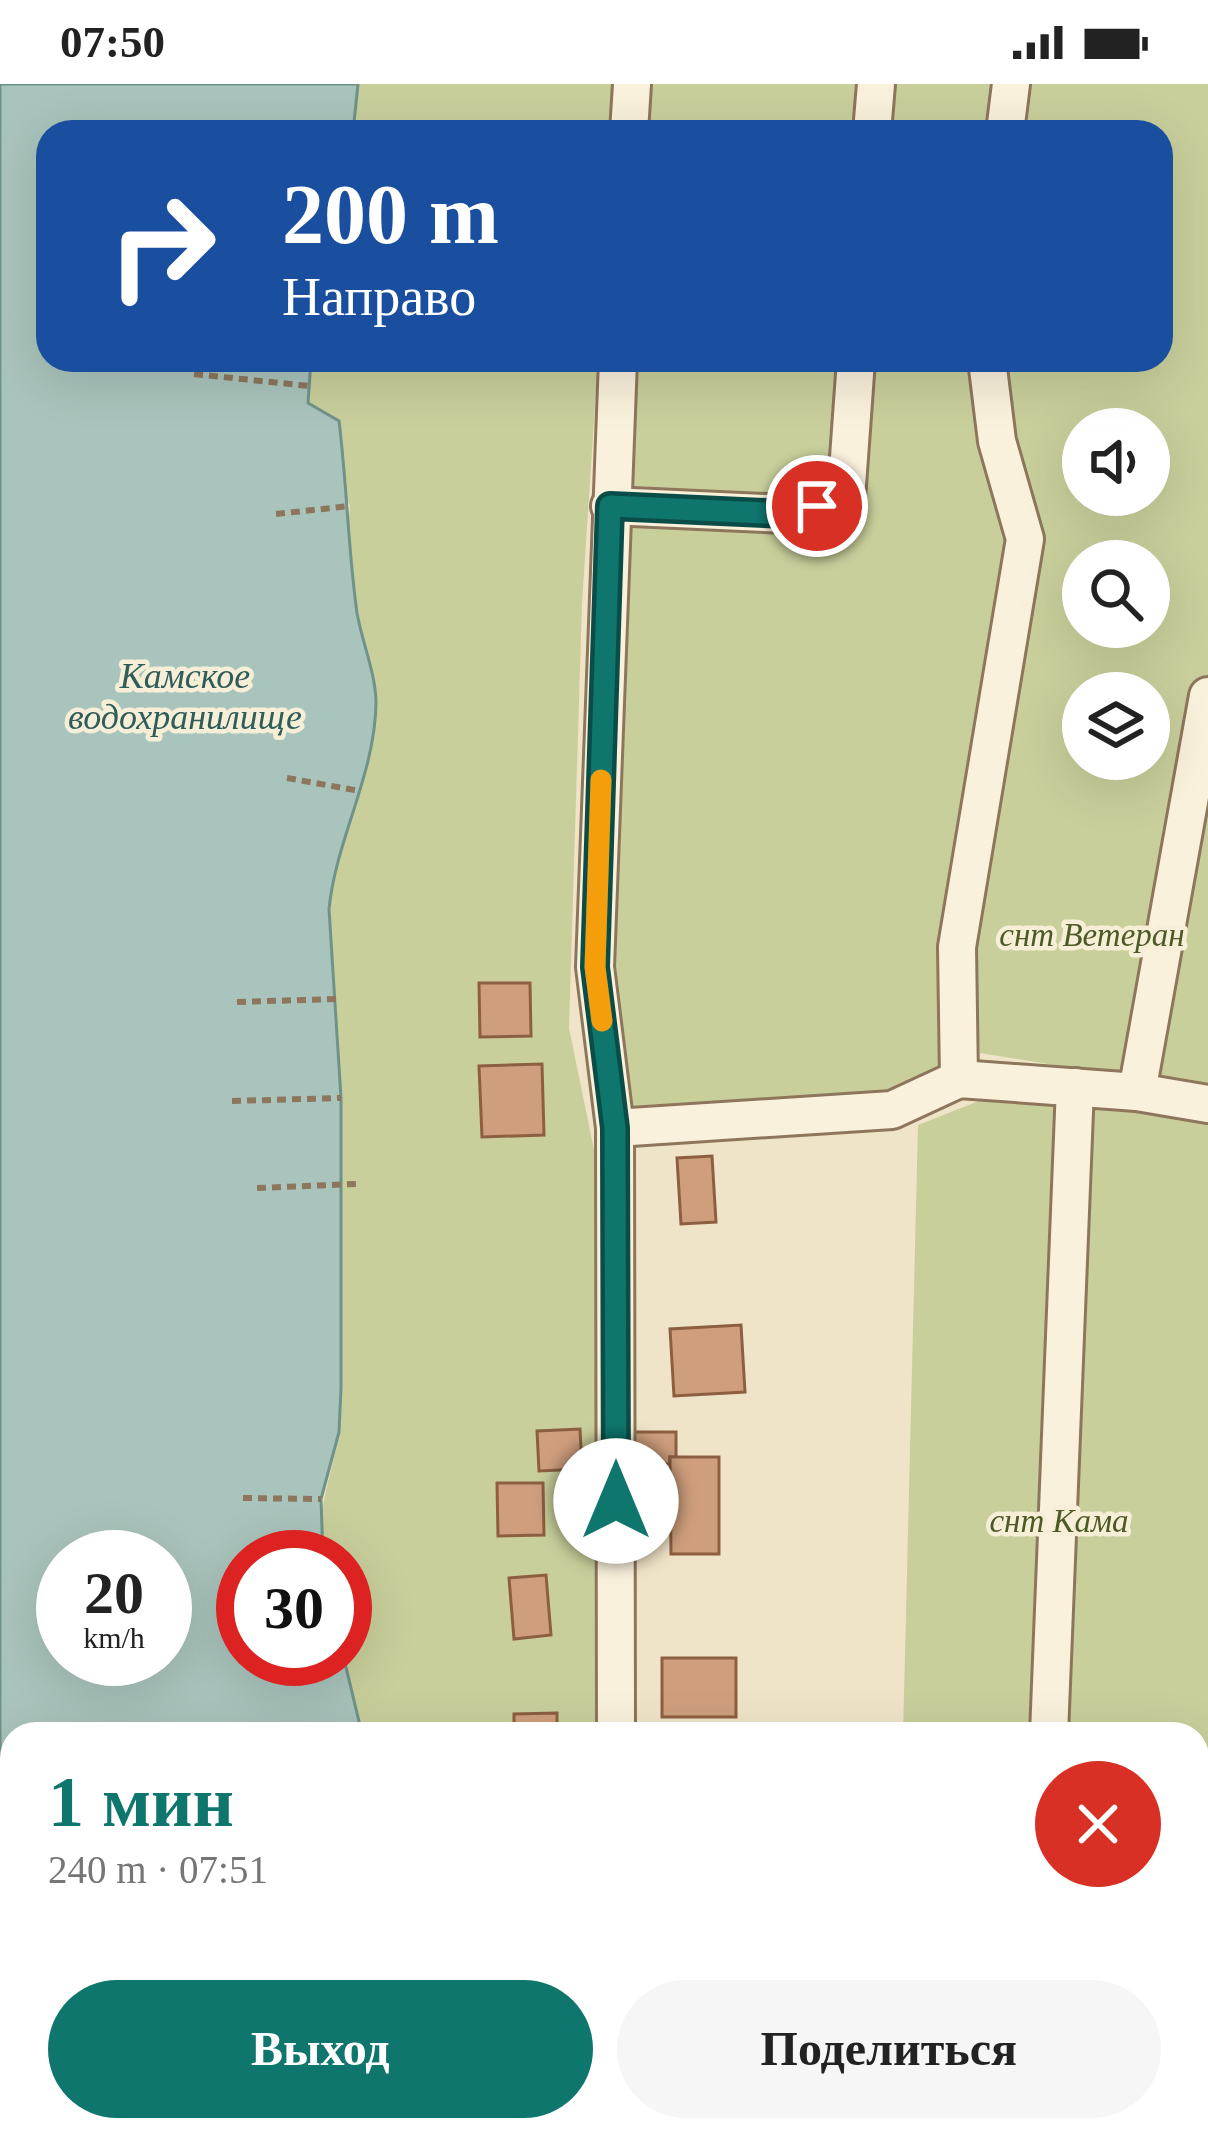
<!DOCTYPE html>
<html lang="ru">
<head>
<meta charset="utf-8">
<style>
	body { margin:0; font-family:"Times New Roman",serif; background:#f6f6f6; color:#222; height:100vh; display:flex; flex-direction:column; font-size:45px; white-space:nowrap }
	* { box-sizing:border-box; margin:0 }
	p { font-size:39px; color:#767676 }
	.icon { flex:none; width:66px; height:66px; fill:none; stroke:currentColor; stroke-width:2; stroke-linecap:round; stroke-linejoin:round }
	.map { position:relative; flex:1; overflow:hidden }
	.side { position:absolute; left:0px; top:1638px; width:1209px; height:420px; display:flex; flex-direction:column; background:#fff; border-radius:36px 36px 0 0; box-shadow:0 12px 48px #0002 }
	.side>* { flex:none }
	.banner { position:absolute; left:36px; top:36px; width:1137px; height:252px; border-radius:36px; box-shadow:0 12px 48px #0002; background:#1a4fa0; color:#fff; overflow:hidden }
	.buttons { position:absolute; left:1062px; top:324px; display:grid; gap:24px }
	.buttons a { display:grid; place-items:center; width:108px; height:108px; border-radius:50%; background:#fff; box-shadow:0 12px 48px #0002; font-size:60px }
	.speed { position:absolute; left:36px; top:1446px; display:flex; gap:24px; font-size:60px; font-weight:700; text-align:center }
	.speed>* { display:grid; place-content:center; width:156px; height:156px; border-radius:50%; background:#fff; box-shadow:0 12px 48px #0002; line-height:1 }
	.speed small { font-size:30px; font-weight:400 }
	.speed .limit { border:18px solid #d22; background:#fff; color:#111 }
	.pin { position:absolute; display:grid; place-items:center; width:102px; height:102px; color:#fff; margin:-51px; border:6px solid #fff; border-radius:50%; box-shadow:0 3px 12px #0007 }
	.me { position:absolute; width:132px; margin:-66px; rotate:0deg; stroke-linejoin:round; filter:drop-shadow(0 0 9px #0008) }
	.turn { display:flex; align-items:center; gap:42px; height:252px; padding:0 48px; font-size:54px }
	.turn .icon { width:156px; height:156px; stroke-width:2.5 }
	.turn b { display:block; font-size:84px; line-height:102px }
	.round { display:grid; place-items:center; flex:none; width:126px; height:126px; border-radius:63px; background:#f6f6f6 }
	.head { display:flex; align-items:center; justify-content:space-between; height:204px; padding:0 48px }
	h1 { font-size:72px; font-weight:700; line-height:90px; color:#0f766e }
	.action { display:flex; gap:24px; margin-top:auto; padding:24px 48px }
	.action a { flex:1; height:138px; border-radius:72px; background:#0f766e; color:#fff; font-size:48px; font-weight:700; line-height:138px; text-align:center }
	.action a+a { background:#f6f6f6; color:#222 }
	.status { display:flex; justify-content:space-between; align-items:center; height:84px; padding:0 60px; background:#fff; direction:ltr }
	.status svg { height:33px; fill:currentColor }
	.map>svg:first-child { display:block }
	.green { fill:#c9cf9b; fill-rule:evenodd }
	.water { fill:#a9c4bc; stroke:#6f938a; stroke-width:3; fill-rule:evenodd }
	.building { fill:#cf9f7d; stroke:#8d5f41; stroke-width:3 }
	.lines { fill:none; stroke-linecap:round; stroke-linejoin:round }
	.minor-casing { stroke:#8d765c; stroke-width:42 }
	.path { stroke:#8d765c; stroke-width:6; stroke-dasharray:9 6; stroke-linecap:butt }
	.minor { stroke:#faf1dc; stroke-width:36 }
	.route-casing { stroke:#0a4d48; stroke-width:30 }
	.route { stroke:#0f766e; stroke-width:21 }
	.slow { stroke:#f59e0b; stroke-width:21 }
	.labels { text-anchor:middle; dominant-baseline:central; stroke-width:9; stroke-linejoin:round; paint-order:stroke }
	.park-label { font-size:33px; font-style:italic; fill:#4d5a26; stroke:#f7eed8 }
	.water-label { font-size:36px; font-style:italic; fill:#2f5d5a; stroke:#f7eed8 }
</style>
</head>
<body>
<div class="status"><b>07:50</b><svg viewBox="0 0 49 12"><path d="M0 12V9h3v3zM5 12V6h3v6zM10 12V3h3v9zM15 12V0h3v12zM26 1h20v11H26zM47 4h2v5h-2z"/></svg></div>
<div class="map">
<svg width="1208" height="2058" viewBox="0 0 1208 2058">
	<rect width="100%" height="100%" fill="#f0e4c8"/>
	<g class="green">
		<path d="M358 0H613L610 48H353Z"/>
		<path d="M648 0H996L989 48H645Z"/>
		<path d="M1022 0H1208V1006L980 969 972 861 1041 465 997 276H1161V48H1016ZM1083 345H1149V411H1083ZM1083 477H1149V543H1083ZM1083 609H1149V675H1083Z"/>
		<path d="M311 276H598L582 520 569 944 601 1100 603 1650H362L344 1575 345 1473H323C315 1426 331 1397 338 1352 341 1337 340 1320 341 1304V1014L329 825 332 797 366 689 358 535 347 454 350 422 308 319Z"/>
		<path d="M632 276H974L1010 458 948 987 879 1018 632 1022 612 876Z"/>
		<path d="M989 1013 1208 1032V2058H845V2046H1197V1650H903L918 1041Z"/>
		<path d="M436 2046H633L635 2058H439Z"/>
	</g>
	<path class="water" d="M0 0H358L353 48H48V276H311L308 319 339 337C347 401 348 465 357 529 362 558 376 590 376 619 375 691 336 755 329 825L341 1014V1304L339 1348 321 1415 323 1473H243V1575H344L362 1650H12V2046H436L439 2058H0ZM63 1473H165V1575H63Z"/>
	<g class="building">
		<path d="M479 899H530L531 952 480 953Z"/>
		<path d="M542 980 544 1051 482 1053 479 982Z"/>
		<path d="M712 1072 716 1138 681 1140 677 1074Z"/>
		<path d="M741 1241 745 1308 674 1312 670 1245Z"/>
		<path d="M580 1345 582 1385 539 1387 537 1347Z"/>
		<path d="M632 1348H676V1373H670V1380H632Z"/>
		<path d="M670 1373H719V1470H671Z"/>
		<path d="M497 1399H543L544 1451 498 1452Z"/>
		<path d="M546 1491 551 1551 514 1555 509 1494Z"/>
		<rect x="662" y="1574" width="74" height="59"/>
		<path d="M557 1629V1650H514V1630Z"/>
	</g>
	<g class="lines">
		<g class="minor-casing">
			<g id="minor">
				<path d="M629 48 632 0"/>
				<path d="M872 48 876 0"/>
				<path d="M1005 48 1011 0"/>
				<path d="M610 422 787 430 846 415 856 276"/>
				<path d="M959 995 957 863 1025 455 997 357 987 276"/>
				<path d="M1137 1008 1208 612"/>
				<path d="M615 1044 892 1026 959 995 1137 1008 1208 1020"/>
				<path d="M616 1650 615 1044 595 883 618 276"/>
				<path d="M1049 1650 1075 1003"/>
				<path d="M647 2046 650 2058"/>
				<path d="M1030 2058 1031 2046"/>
			</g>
		</g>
		<g class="path">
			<path d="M194 290 309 302"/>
			<path d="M276 430 350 422"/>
			<path d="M287 694 360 707"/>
			<path d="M237 918 336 915"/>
			<path d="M232 1017 341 1014"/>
			<path d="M257 1104 356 1100"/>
			<path d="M243 1414 321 1415"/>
			<path d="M355 1650H362"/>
		</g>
		<use href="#minor" class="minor"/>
	</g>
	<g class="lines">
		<g class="route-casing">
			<path id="route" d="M616 1417 615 1044 595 883 610 422 787 430 817 422"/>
		</g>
		<use href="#route" class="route"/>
		<path class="slow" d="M601 696 595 883 602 937"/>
	</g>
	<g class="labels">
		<g class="park-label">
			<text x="1092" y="851">снт Ветеран</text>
			<text x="1059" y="1437">снт Кама</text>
		</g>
		<g class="water-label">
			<text x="185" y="592">Камское<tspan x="185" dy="41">водохранилище</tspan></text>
		</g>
	</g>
</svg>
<div class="buttons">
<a><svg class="icon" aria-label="sound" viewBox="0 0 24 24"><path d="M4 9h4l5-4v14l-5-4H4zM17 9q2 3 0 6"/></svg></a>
<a><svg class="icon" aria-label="search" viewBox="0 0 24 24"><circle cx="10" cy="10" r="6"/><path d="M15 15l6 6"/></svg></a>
<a><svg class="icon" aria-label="layers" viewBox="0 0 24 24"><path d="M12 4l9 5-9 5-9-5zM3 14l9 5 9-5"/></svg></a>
</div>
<div class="speed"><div>20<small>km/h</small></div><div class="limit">30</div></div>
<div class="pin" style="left:817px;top:422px;background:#d93025"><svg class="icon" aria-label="arrive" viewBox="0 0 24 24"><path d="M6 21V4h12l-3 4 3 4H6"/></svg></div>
<svg class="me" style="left:616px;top:1417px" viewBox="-20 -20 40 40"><circle r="19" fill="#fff"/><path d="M0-13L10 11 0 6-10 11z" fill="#0f766e"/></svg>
<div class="banner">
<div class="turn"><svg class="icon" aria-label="right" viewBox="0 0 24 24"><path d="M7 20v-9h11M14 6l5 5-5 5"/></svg><div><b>200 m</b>Направо</div></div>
</div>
<section class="side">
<div class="head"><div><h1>1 мин</h1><p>240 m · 07:51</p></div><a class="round" style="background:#d93025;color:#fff"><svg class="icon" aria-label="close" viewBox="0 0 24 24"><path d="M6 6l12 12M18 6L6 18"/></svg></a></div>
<div class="action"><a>Выход</a><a>Поделиться</a></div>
</section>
</div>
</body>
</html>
